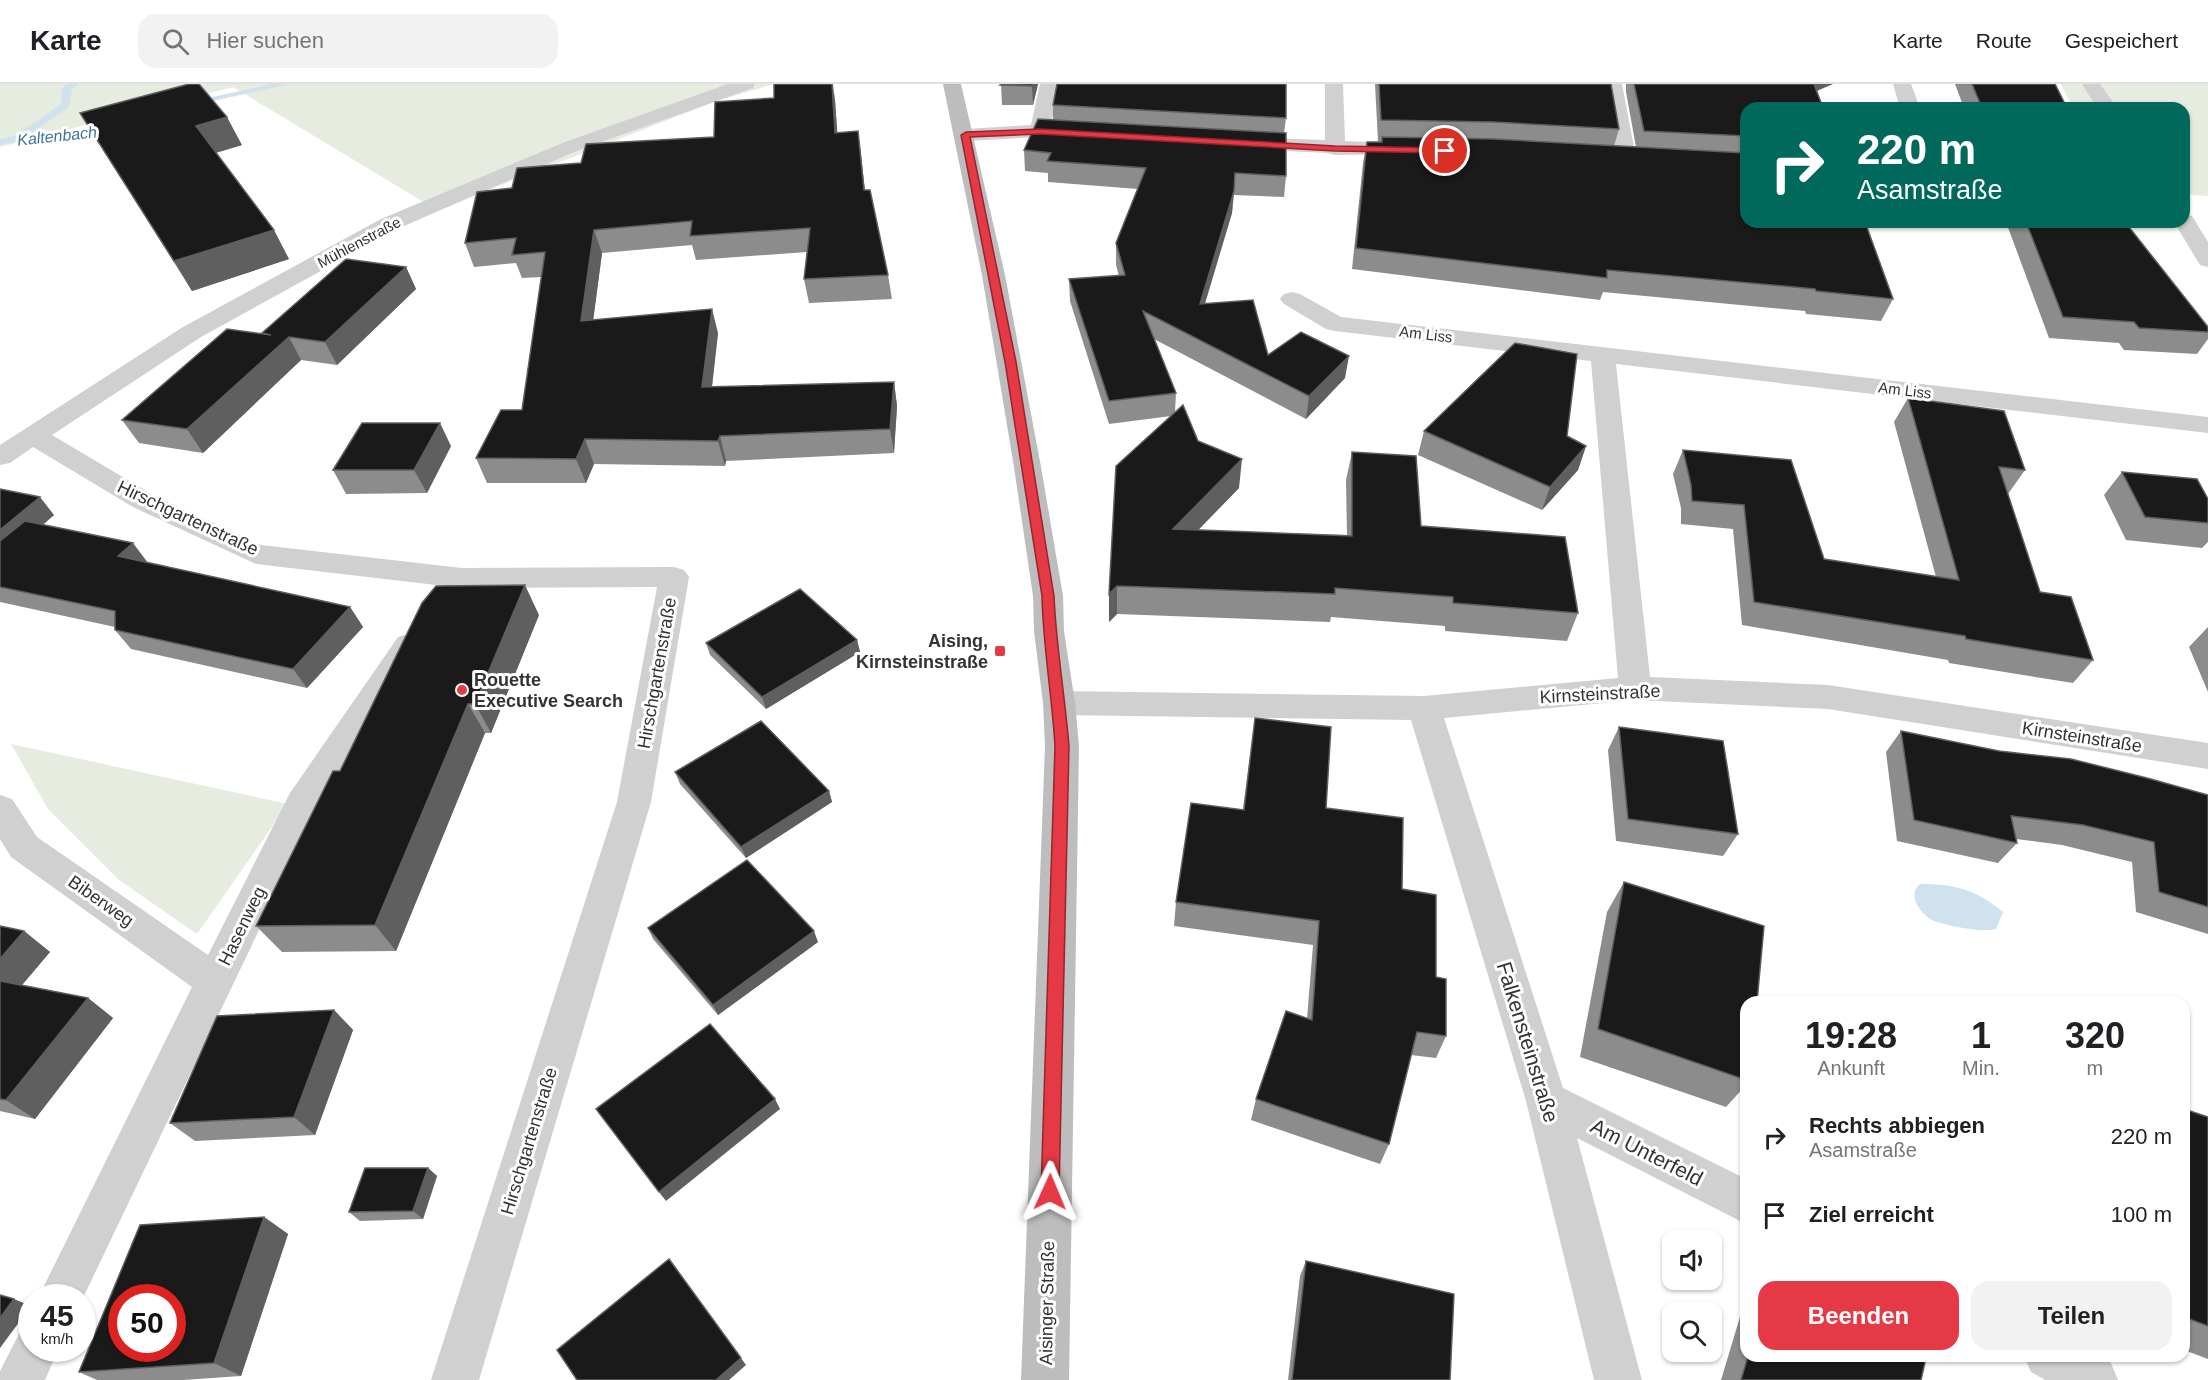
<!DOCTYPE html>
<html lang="de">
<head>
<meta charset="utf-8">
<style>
	body { margin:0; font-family:Arial,sans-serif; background:#f2f2f2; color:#202124; height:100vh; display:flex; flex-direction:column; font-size:22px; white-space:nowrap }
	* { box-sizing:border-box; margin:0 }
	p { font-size:20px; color:#757577 }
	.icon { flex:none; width:33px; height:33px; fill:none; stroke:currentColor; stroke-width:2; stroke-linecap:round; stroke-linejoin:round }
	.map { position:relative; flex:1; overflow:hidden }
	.side { position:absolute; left:1740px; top:912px; width:450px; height:366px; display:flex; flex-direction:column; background:#fff; border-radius:18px; box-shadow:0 2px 4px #0004 }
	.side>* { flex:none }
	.banner { position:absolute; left:1740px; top:18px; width:450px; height:126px; border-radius:18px; box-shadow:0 2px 4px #0004; background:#00695c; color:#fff; overflow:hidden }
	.controls { position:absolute; left:1662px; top:1146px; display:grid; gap:12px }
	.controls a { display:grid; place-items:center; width:60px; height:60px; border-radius:12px; background:#fff; box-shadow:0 2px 4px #0004; font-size:30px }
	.speed { position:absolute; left:18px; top:1200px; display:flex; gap:12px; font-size:30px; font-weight:700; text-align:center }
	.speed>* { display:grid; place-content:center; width:78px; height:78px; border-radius:50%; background:#fff; box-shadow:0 2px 4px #0004; line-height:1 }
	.speed small { font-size:15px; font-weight:400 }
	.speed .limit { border:9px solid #d22; background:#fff; color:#111 }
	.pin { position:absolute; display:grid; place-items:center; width:51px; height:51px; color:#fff; margin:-26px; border:3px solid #fff; border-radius:50%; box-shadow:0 2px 6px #0007 }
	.me { position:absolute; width:66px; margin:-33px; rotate:1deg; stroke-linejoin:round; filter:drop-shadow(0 0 4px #0008) }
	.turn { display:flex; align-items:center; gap:21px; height:126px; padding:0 18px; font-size:27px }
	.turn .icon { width:78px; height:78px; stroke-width:2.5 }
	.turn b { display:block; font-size:42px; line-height:51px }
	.eta { display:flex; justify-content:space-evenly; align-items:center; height:102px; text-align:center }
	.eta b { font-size:36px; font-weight:600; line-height:42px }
	.button { display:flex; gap:12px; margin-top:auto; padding:12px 18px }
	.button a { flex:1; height:69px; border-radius:18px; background:#e63946; color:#fff; font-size:24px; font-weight:600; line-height:69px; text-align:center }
	.button a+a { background:#f2f2f2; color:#202124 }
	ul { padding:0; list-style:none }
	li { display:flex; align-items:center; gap:18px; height:78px; padding:0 18px }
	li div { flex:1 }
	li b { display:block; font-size:22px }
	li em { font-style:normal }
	header { display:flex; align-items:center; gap:36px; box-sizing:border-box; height:84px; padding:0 30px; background:#fff; border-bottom:2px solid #e0e0e0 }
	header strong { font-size:28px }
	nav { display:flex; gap:33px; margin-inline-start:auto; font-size:21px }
	.search { width:420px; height:54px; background:#f2f2f2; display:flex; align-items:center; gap:15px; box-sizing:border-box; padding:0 21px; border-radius:18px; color:#757577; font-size:22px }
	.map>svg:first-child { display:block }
	.green { fill:#e6ecdf }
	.water { fill:#cfe2ee }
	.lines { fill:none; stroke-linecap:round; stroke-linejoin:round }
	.stream { fill:#cfe2ee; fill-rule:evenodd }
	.street { fill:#d0d0d0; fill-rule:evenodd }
	.secondary { fill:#bdbdbd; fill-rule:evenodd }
	.wall { fill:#8c8c8c }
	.shaded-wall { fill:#5f5f5f }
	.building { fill:#1a1a1a; stroke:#5f5f5f; stroke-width:1.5; fill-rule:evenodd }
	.route { fill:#e63946; stroke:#96252e; stroke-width:1.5 }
	.poi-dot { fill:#e63946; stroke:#fff; stroke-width:2 }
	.labels { text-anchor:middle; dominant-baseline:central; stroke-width:6; stroke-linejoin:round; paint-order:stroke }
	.far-street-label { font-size:15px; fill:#333; stroke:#fff }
	.far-water-label { font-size:16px; font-style:italic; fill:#3f7597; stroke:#fff }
	.street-label { font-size:18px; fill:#333; stroke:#fff }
	.poi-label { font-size:18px; font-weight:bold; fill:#333; stroke:#fff; text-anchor:end }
	.near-street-label { font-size:21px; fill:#333; stroke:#fff }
</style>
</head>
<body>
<header>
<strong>Karte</strong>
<div class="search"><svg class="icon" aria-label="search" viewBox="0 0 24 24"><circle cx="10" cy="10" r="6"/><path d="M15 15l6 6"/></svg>Hier suchen</div>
<nav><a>Karte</a><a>Route</a><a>Gespeichert</a></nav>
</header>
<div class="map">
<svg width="2208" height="1296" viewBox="0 0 2208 1296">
	<rect width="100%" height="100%" fill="#fff"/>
	<g class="green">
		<path d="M0 0H774L717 17 437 126 233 3 0 63Z"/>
		<path d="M2061 0H2208V112L2184 110V24H2073Z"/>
		<path d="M11 660 288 720 197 850 119 796 48 725Z"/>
	</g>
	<path class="water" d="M1920 800C1956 800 1976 806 2003 828L1996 845C1981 849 1949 842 1934 837 1921 831 1906 811 1920 800Z"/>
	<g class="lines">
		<g class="stream">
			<path d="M67 0H78L72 5 69 23 29 51 112 43 116 44V48C77 56 38 53 0 61V55L15 52 61 20 62 4Z"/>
			<path d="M272 0H291L190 22 185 19Z"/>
		</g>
		<g class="street">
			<path d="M728 0H755L753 4 579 66 397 145 201 253 52 351 153 411 261 461 462 484 674 483 684 486 689 493 651 718 479 1296H431L617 718 657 503 462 504 256 480 133 423 33 363 10 379 0 381V361L183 243 381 135 565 58Z"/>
			<path d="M1040 0H1058L1051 42 1085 46 1088 50 1085 54 1078 56 1040 53 966 57 959 55 956 51 959 47 966 45 1031 41Z"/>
			<path d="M1325 0H1343L1345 57 1410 60 1417 62 1420 66 1417 70 1335 71 1327 69 1243 65 1236 63 1233 59 1236 55 1243 53 1325 56Z"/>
			<path d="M1604 0H1622L1636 74 1633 78 1626 80 1619 78 1616 74Z"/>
			<path d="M1893 0H1911L1920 24H1900Z"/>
			<path d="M2082 0H2100L2117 24H2097Z"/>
			<path d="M2184 130 2192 132 2208 158V183L2200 181 2174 138H2184Z"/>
			<path d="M1292 208 1300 210 1341 233 2208 333V349L1616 280 1650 593 1828 601 2208 659V685L1828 625 1635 616 1444 634 1563 1004 1746 1095V1140L1577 1054 1642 1296H1594L1526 1017 1411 636 1059 631 1048 628 1043 619 1048 610 1059 607 1424 612 1618 594 1591 277 1335 247 1326 245 1284 220 1280 215 1284 210Z"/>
			<path d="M409 550 420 553 425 561 316 727 82 1216V1214H38L192 903 11 773 0 755V711L12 715 37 753 208 871 290 709 398 553Z"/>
			<path d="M32 1243V1264H59L45 1296H0V1287L20 1248Z"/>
			<path d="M2024 1272H2096L2111 1279 2118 1296H2045L2031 1288Z"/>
		</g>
		<path class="secondary" d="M943 0H961L1005 191 1041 383 1063 512 1064 547 1075 619 1079 662 1069 1296H1021L1045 662 1043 619 1034 547 1033 512 1014 383 982 191Z"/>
	</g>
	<g class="wall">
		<path d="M774 0H833L835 16 837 49 858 47 865 106 888 191 892 215 809 219 804 195 807 168 696 176 692 161 602 169 593 236 718 249 712 303 894 298 897 322 894 369 726 377 725 382 594 380 586 399H487L476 374 522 326 541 193 522 194 516 179 474 183 465 159 512 104 581 79 714 53 774 14Z"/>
		<path d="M1001 0H1038L1033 21H1002Z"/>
		<path d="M1375 0H1611L1619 45 1614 62 1636 63 1626 8V0H1833L1746 24V138L1893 215 1881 237 1806 230 1805 227 1603 208 1600 216 1352 185 1363 79 1367 58H1381L1378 57Z"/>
		<path d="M1955 0H2055L2067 24H1964Z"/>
		<path d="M1053 21 1286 34 1284 49 1286 92 1284 113 1234 111 1232 129 1205 220 1268 271 1345 294 1306 335 1154 255 1176 309 1175 328 1198 357 1239 404 1198 446 1347 451 1346 396 1352 368 1421 442 1578 529 1567 557 1445 547V542L1331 533 1330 538 1117 530 1109 538V510L1171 332 1109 340 1070 217 1069 195 1119 192 1116 181V159L1138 105 1048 98V89L1025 87 1024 66 1053 36Z"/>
		<path d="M80 29 242 61 216 69 289 175 192 207Z"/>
		<path d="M2006 138H2125L2208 243V255L2197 270 2124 266 2119 259 2049 254Z"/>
		<path d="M406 183 416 205 337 281 301 276 203 369 139 359 122 336 262 249Z"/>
		<path d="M1908 314 2025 386 2008 410 2040 508 2093 576 2073 599 1949 579 1948 576 1742 541 1733 445 1681 440V424L1673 390 1683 366 1824 475 1936 493 1894 338Z"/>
		<path d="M1424 347 1586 362 1578 386 1542 426 1418 371Z"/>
		<path d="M451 362 427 409 346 410 333 386Z"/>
		<path d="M2122 388 2208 415V458L2202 464 2126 456 2104 411Z"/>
		<path d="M0 405 54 431 43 441 148 479 350 523 363 543 307 604 131 565 115 546V543L0 518Z"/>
		<path d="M539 531 491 649H485L396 867 282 868 256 842 340 687Z"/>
		<path d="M2208 543V608L2189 563Z"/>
		<path d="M857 556 860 568 766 625 710 571 706 559Z"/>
		<path d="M1255 634 1326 724 1402 805 1436 893 1446 952 1436 974 1411 971 1389 1060 1380 1080 1251 1036 1256 1015 1307 935 1313 861 1174 842 1176 818 1243 725Z"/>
		<path d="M1619 643 1738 750 1723 772 1616 757 1608 666Z"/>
		<path d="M1901 647 2208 711V850L2136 828 2132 778 2062 761 2016 755 2017 759 1998 779 1897 757 1886 668Z"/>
		<path d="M675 688 829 707 832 718 746 774 680 700Z"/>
		<path d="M1624 798 1746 918V1001L1726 1023 1580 973 1607 828Z"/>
		<path d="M0 842 24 847 50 868 22 901 88 914 113 934 35 1035 0 1027Z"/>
		<path d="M648 844 818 858 718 931 653 855Z"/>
		<path d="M334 926 353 946 315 1051 195 1057 170 1039Z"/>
		<path d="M2184 1025 2208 1033V1275L2184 1266Z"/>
		<path d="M428 1084 437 1092 423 1135 360 1137 349 1128Z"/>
		<path d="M264 1133 288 1150 241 1292 183 1296H97L79 1288Z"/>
		<path d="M1306 1177 1450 1296H1288L1300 1192Z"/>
		<path d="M1746 1213V1272H1921V1296H1721Z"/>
	</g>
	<g class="shaded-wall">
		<path d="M832 0 835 16 839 72 835 49Z"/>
		<path d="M1033 0H1038L1033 21 1032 2Z"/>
		<path d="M1808 0H1833L1803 13Z"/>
		<path d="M227 33 242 61 211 70 196 42Z"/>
		<path d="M858 47 861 70 867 129 864 106Z"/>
		<path d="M1235 89 1232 129 1198 242 1200 220Z"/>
		<path d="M274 146 289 175 192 207 174 177Z"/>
		<path d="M594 146 602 169 590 261 581 237Z"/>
		<path d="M406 183 416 205 337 281 325 258Z"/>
		<path d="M712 225 718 249 709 328 702 303Z"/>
		<path d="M289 253 301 276 203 369 187 345Z"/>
		<path d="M1349 272 1345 294 1306 335 1309 312Z"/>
		<path d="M894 298 897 322 894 369 890 345Z"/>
		<path d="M440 339 451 362 427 409 414 386Z"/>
		<path d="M720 352 726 377 725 382 718 357Z"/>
		<path d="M585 355 594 380 586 399 576 375Z"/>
		<path d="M1586 362 1578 386 1542 426 1550 403Z"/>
		<path d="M1242 375 1239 404 1172 473 1173 445Z"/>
		<path d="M40 413 54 431 0 476V446Z"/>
		<path d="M133 459 148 479 118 472Z"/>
		<path d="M525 501 539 531 491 649 475 620Z"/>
		<path d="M1117 502V530L1109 538V510Z"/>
		<path d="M350 523 363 543 307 604 293 585Z"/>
		<path d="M857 556 860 568 766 625 762 613Z"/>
		<path d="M468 620 485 649 396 867 375 841Z"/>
		<path d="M829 707 832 718 746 774 741 763Z"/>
		<path d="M24 847 50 868 11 914 0 905V875Z"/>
		<path d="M814 847 818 858 718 931 713 921Z"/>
		<path d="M88 914 113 934 35 1035 6 1016Z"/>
		<path d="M334 926 353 946 315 1051 294 1033Z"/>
		<path d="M775 1015 780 1025 666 1117 659 1108Z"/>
		<path d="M428 1084 437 1092 423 1135 413 1127Z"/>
		<path d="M264 1133 288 1150 241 1292 214 1279Z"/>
		<path d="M669 1175 746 1281 729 1296H716Z"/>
		<path d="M14 1215 31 1222 0 1264V1234Z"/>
	</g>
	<g class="building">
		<path d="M189 0H199L227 33 196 42 274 146 174 177 80 29Z"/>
		<path d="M774 0H832L835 49 858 47 864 106H870L888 191 804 195 810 144 690 152 692 137 594 146 581 237 712 225 702 303 894 298 890 345 720 352 718 357 585 355 576 375 476 374 501 326H522L545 168 512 171 516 154 465 159 477 108 512 104 517 84 581 79 586 60 714 53 715 18 774 14Z"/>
		<path d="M1001 0H1033L1032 2 1000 1Z"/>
		<path d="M1057 0H1286V34L1053 21Z"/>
		<path d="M1379 0H1611L1619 45 1494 38 1381 36Z"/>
		<path d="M1634 0H1814L1823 24H1746V52L1644 47Z"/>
		<path d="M1972 0H2055L2067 24H1982Z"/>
		<path d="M1038 35 1286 49V92L1235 89 1234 107 1200 220 1253 216 1268 271 1301 248 1349 272 1309 312 1143 227 1176 309 1109 317 1069 195 1125 191 1116 159 1146 84 1047 77 1051 69 1024 66Z"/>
		<path d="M1382 53 1494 55 1746 69V138H1865L1893 215 1816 207 1815 205 1607 186V194L1356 164 1367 58H1382Z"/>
		<path d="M2026 138H2125L2208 243V248L2139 244 2134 238 2063 233Z"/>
		<path d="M346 175 406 183 325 258 289 253 187 345 122 336 227 245 271 251 262 249Z"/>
		<path d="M1515 259 1577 270 1567 352 1586 362 1550 403 1424 347Z"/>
		<path d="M1908 314 2004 327 2025 386 1999 383 2040 508 2071 513 2093 576 1966 555 1965 552 1754 518 1744 421 1692 417 1691 401 1683 366 1791 376 1824 475 1959 496Z"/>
		<path d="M1183 321 1198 357 1242 375 1173 445 1352 452V368L1416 372 1421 442 1565 453 1578 529 1453 519V513L1335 504V510L1117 502 1109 510 1116 382Z"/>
		<path d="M362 339H440L414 386H333Z"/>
		<path d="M2122 388 2197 395 2208 415V439L2145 433Z"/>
		<path d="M0 405 40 413 0 446Z"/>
		<path d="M25 437 133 459 118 472 350 523 293 585 115 546V527L0 503V457Z"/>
		<path d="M525 501 475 620H468L375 841 256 842 333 687H340L422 519 436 502Z"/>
		<path d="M800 505 857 556 762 613 706 559Z"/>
		<path d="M1255 634 1331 643 1326 724 1403 734 1402 805 1436 811V893L1446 895V952L1417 948 1389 1060 1256 1015 1286 927 1312 936 1319 837 1176 818 1191 719 1244 726Z"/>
		<path d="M761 637 829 707 741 763 675 688Z"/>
		<path d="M1619 643 1723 657 1738 750 1628 735Z"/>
		<path d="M1901 647 1999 667 2071 675 2147 694 2208 711V823L2159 808 2154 758 2083 741 2011 732 2017 759 1914 736Z"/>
		<path d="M747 776 814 847 713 921 648 844Z"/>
		<path d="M1624 798 1764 842 1757 918H1746V996L1598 945Z"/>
		<path d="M0 842 24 847 0 875Z"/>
		<path d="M0 897 88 914 6 1016 0 1015Z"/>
		<path d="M334 926 294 1033 170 1039 217 932Z"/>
		<path d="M710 940 775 1015 659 1108 596 1025Z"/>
		<path d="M2184 1025 2208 1033V1242L2184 1233Z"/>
		<path d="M365 1084H428L413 1127 349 1128Z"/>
		<path d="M264 1133 214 1279 79 1288 140 1141ZM122 1214H172V1264H122Z"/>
		<path d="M669 1175 741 1274 716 1296H577L557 1266Z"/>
		<path d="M1306 1177 1454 1210 1450 1296H1292Z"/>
		<path d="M0 1211 14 1215 0 1234Z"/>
		<path d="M1748 1272H1921L1926 1274 1921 1296H1741Z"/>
	</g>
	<path class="route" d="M1040 45 1335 62 1445 64 1449 67 1445 69 1335 67 1040 50 970 53 1016 278 1054 512C1056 562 1065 612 1069 662L1059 1108 1056 1114 1050 1117 1044 1114 1041 1108 1055 662C1052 612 1043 562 1042 512L1005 278 961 51 966 48Z"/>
	<g class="poi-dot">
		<rect x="994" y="561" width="12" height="12" rx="3"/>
		<circle cx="462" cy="606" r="6"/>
	</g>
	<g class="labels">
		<g class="far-street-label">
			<text transform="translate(359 158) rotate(-28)">Mühlenstraße</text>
			<text transform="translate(1426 250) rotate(7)">Am Liss</text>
			<text transform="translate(1905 306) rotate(7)">Am Liss</text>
		</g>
		<g class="far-water-label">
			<text transform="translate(57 52) rotate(-6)">Kaltenbach</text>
		</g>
		<g class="street-label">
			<text transform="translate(188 434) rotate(25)">Hirschgartenstraße</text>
			<text transform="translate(657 589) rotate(-80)">Hirschgartenstraße</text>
			<text transform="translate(1600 610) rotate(-3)">Kirnsteinstraße</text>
			<text transform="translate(2082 653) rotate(9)">Kirnsteinstraße</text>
			<text transform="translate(101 817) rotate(35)">Biberweg</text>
			<text transform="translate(242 842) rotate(-64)">Hasenweg</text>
			<text transform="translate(529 1057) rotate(-73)">Hirschgartenstraße</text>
			<text transform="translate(1047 1219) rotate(-89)">Aisinger Straße</text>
		</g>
		<g class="poi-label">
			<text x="988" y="557">Aising,<tspan x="988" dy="21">Kirnsteinstraße</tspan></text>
			<text x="474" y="596" text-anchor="start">Rouette<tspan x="474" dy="21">Executive Search</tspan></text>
		</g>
		<g class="near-street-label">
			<text transform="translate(1528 958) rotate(73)">Falkensteinstraße</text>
			<text transform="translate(1647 1068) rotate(27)">Am Unterfeld</text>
		</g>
	</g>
</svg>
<div class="controls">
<a><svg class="icon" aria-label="sound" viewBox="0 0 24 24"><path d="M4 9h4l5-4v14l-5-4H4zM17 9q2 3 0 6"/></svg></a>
<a><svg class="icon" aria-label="search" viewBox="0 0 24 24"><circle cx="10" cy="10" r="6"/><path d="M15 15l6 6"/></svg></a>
</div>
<div class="speed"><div>45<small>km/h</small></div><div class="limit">50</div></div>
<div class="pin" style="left:1445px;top:67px;background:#d93025"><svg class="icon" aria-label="arrive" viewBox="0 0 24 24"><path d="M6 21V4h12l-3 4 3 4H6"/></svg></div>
<svg class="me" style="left:1050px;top:1108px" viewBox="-20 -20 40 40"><path d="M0-17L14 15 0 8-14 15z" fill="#e63946" stroke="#fff" stroke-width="4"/></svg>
<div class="banner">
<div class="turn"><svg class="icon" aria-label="right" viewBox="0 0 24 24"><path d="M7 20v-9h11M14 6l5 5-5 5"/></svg><div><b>220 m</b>Asamstraße</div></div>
</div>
<section class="side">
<div class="eta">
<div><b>19:28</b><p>Ankunft</p></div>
<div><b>1</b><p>Min.</p></div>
<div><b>320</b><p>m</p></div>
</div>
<ul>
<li><svg class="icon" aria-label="right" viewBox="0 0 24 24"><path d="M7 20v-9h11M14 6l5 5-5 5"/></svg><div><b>Rechts abbiegen</b><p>Asamstraße</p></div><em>220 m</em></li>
<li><svg class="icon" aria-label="arrive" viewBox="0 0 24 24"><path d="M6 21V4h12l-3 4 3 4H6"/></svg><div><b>Ziel erreicht</b></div><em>100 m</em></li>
</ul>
<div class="button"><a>Beenden</a><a>Teilen</a></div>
</section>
</div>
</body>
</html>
